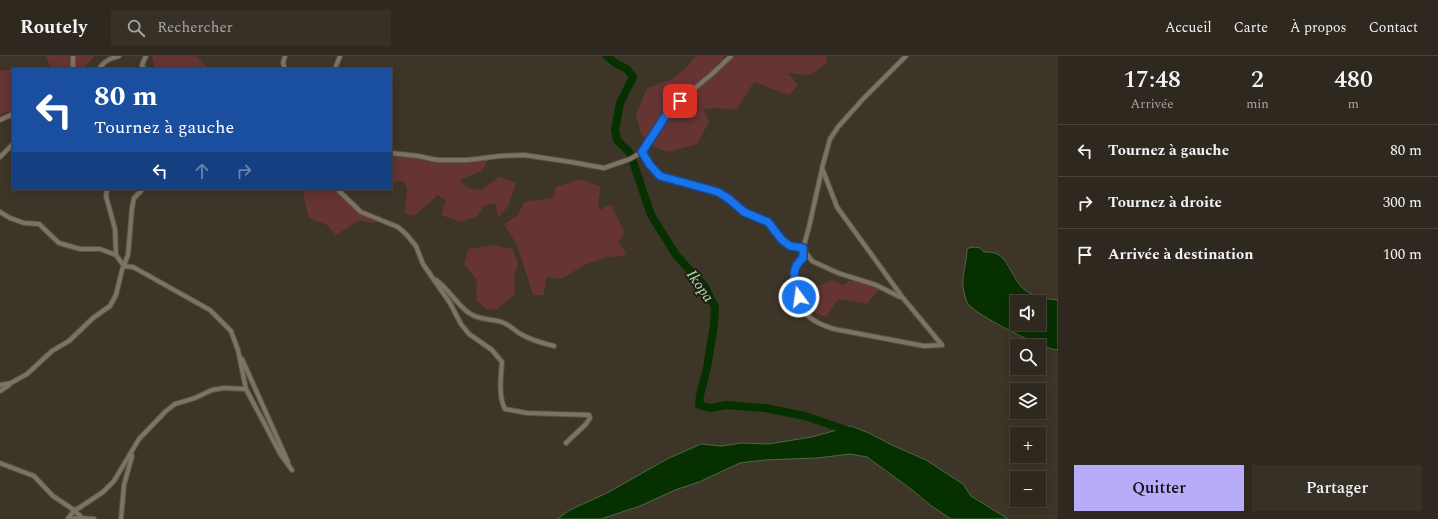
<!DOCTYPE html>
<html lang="fr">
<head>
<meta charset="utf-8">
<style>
	body { margin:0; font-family:Spectral,serif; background:#363027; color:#f1f3f6; height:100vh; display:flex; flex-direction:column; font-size:15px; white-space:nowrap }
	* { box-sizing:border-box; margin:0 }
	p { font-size:13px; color:#a7a6a4 }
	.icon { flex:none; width:22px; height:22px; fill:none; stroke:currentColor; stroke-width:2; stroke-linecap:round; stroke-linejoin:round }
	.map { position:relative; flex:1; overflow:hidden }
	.details { display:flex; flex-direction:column; background:#2e281e; width:380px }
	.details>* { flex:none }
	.guide { position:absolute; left:12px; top:12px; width:380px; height:122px; border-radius:0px; box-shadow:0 2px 10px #0003,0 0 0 1px #49443c; background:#1a4fa0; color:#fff; overflow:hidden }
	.buttons { position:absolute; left:1010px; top:239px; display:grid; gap:8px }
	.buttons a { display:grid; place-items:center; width:36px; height:36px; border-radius:0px; background:#2e281e; box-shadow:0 2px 10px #0003,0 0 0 1px #49443c; font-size:20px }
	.pin { position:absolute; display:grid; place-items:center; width:34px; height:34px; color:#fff; margin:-17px; border-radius:8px; box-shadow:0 2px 6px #0006 }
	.me { position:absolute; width:44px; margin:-22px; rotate:346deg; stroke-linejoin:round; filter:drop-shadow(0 0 3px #0008) }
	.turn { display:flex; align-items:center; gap:14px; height:84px; padding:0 16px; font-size:18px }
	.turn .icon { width:52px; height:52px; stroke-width:2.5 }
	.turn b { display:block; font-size:28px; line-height:34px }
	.lanes { display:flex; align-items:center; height:38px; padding:0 16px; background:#0003; justify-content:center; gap:20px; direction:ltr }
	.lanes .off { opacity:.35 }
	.eta { display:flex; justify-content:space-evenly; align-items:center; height:68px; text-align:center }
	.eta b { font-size:24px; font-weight:600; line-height:28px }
	.primary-button { display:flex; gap:8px; margin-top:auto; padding:8px 16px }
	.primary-button a { flex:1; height:46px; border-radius:0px; background:#b8abf7; color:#111; font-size:16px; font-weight:600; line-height:46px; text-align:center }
	.primary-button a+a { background:#363027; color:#f1f3f6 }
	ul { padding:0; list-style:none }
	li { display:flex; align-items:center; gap:12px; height:52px; padding:0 16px; border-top:1px solid #49443c }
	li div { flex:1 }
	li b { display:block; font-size:15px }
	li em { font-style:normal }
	header { display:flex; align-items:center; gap:24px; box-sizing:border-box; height:56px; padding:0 20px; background:#2e281e; border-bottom:1px solid #49443c }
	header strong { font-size:19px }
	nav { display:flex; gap:22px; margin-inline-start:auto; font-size:14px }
	.search { width:280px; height:36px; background:#363027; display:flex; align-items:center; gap:10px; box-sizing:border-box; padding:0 14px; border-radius:0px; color:#a7a6a4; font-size:15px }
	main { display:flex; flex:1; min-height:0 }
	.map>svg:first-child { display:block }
	.green { fill:#653433 }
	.water { fill:#073001; stroke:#4d6844; fill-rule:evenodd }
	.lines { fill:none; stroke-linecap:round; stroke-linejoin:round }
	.river { stroke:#073001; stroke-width:8 }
	.street-casing { stroke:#595246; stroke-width:6 }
	.street { stroke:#7c7364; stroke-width:4 }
	.route-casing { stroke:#114b97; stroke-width:10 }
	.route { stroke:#1a73e8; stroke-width:7 }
	.labels { text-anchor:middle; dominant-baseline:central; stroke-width:4; stroke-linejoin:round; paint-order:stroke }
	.water-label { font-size:15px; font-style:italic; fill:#a8e59d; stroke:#211e17 }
</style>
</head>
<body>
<header>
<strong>Routely</strong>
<div class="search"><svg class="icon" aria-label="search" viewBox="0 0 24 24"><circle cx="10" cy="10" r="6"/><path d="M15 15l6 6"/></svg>Rechercher</div>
<nav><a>Accueil</a><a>Carte</a><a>À propos</a><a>Contact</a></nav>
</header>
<main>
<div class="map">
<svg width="1058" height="463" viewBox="0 0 1058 463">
	<rect width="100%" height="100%" fill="#3d3528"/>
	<g class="green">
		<path d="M46 0H95L83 13H49L50 12Z"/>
		<path d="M152 0H196L209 13H155Z"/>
		<path d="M696 0H723L725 7 736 0H825L828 6 810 19 788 17 798 29 789 39 754 26 736 54 718 52 703 53 709 66 697 88 668 96 655 91 641 78 636 59 647 32 672 23 687 11Z"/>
		<path d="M0 14H13V54L0 59Z"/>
		<path d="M391 99 409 100 429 106 457 105 489 102 482 115 459 124 468 132 482 134 499 121 516 126 509 149 498 162 496 148 485 149 477 160 461 166 441 159 446 145 438 139 414 160 405 157 407 132 403 125 391 126Z"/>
		<path d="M581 123 601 131 598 147 600 154 611 148 625 178 618 186 627 198 622 200 607 201 584 209 562 223 546 221 544 239H533L517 189 504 168 518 159 524 146 553 142 556 131Z"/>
		<path d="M304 133H337L353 148 380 165 371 167 359 164 336 179 327 169 309 162 304 142Z"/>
		<path d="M494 189 513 193 518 208 514 220 515 238 496 254 486 253 476 244 477 224 464 208 468 193Z"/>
		<path d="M832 224 843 229 849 225 873 224 880 231 867 248 838 243 826 261 811 255 808 245 813 232Z"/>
	</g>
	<g class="water">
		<path d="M974 191 980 192 984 196C987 196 991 196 994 197 1008 199 1013 226 1025 234 1034 241 1047 243 1058 244V294C1044 294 976 259 968 248 966 245 965 240 964 236 960 222 967 208 967 193L969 192ZM1017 246H1039V268H1017Z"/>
		<path d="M851 370 869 377 892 389 926 404 963 428 971 440 1008 463H951L930 449 911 433 867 401 850 398 817 402 764 404 740 407 699 426 675 434 640 450 601 463H557L570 454 607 437 667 403 701 388 721 390 742 387 768 388 812 381Z"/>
	</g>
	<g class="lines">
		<path class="river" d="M607 0 615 7 627 13 633 21 620 47 615 74 617 84 630 97 651 159 676 199 705 231 715 251 714 269 707 312 700 339 699 349 710 352 726 349 765 352 805 360 846 374 851 378"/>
		<g class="street-casing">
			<g id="street">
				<path d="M73 0V13"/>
				<path d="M906 0 863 43 838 71 830 83 822 112 837 151 903 242 942 289"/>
				<path d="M99 13C104 5 110 2 119 0"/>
				<path d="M144 13 142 9 146 0"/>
				<path d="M285 13 283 7 285 0"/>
				<path d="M335 13 340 0"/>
				<path d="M0 64 13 58"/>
				<path d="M642 96 649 109 660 120 718 136 729 143 744 155 767 165 782 184 790 190 803 193 812 205 838 217 876 229 900 241"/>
				<path d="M391 97 418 100 437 104H468L500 100 524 99 571 106 604 112 630 103 642 96 666 59 672 51 712 18 731 0"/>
				<path d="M0 101 13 88"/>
				<path d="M822 113 809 171 803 193V202C798 207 794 210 794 217 793 224 802 254 807 259 814 266 824 270 834 273L924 290 942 289"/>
				<path d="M107 133 106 140 115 173 116 199 124 210 133 211 210 254 231 275 238 294 246 333 281 399 292 414"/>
				<path d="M337 133 361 156 398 171 406 178 416 190 423 208 450 247 461 268 469 278 492 294 502 306C501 320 498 340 505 353L527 357 589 359 590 362 586 368 566 387"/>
				<path d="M0 156 10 162 24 167 39 168 59 187 80 193H100L116 199"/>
				<path d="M436 224C449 233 456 248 469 257 480 265 492 262 504 267 511 270 514 274 519 277 530 284 542 287 554 290"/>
				<path d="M242 303 288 406"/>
				<path d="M0 329 11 327 27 318 52 295 69 285 93 262 110 250 116 239 122 214 128 199 132 152 134 142 143 133"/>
				<path d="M0 335 9 329"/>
				<path d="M0 407 34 420 53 440 74 454 83 463"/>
				<path d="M68 463 74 454 79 452 103 436 114 425 139 383 166 355 175 348 195 342 212 334 224 332 246 333"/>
				<path d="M68 463 79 462 94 463"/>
				<path d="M121 463 124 429 132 400"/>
			</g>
		</g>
		<use href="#street" class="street"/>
	</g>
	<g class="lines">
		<g class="route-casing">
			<path id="route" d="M680 45 666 59 642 96 650 109 660 120 718 136 729 143 744 156 768 166 782 184 790 190 803 192V202C789 214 795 225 799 241"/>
		</g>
		<use href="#route" class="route"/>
	</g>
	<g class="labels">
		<g class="water-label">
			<text transform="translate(700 230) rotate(55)">Ikopa</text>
		</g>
	</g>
</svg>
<div class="buttons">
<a><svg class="icon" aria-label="sound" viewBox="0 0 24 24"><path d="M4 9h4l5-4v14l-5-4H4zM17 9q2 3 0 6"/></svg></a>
<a><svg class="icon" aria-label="search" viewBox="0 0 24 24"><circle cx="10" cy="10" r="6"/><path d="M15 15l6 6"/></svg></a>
<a><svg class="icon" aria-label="layers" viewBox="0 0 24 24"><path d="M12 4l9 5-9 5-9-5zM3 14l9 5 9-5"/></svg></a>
<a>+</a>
<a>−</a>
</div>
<div class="pin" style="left:680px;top:45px;background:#d93025"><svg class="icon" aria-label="arrive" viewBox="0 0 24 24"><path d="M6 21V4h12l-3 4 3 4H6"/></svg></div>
<svg class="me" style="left:799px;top:241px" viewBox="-20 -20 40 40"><circle r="17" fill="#1a73e8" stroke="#fff" stroke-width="3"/><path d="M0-11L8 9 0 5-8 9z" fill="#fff"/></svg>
<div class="guide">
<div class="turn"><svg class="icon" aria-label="left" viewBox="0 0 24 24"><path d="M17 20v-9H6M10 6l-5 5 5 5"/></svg><div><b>80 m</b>Tournez à gauche</div></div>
<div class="lanes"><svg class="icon" aria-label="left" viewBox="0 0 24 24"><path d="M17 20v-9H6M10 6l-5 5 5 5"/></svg><svg class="icon off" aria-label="ahead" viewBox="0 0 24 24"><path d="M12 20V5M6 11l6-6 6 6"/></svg><svg class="icon off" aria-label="right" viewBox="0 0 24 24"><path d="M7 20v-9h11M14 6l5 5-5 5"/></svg></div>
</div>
</div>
<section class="details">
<div class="eta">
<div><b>17:48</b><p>Arrivée</p></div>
<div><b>2</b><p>min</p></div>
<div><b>480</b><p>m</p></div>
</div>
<ul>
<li><svg class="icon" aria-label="left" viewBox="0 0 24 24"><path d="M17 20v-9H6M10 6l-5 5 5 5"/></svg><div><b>Tournez à gauche</b></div><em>80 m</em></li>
<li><svg class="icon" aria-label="right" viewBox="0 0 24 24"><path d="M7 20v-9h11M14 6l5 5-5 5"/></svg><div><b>Tournez à droite</b></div><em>300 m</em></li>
<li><svg class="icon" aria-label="arrive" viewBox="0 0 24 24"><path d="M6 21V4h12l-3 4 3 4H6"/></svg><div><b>Arrivée à destination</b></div><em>100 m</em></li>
</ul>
<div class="primary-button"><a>Quitter</a><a>Partager</a></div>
</section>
</main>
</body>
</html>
